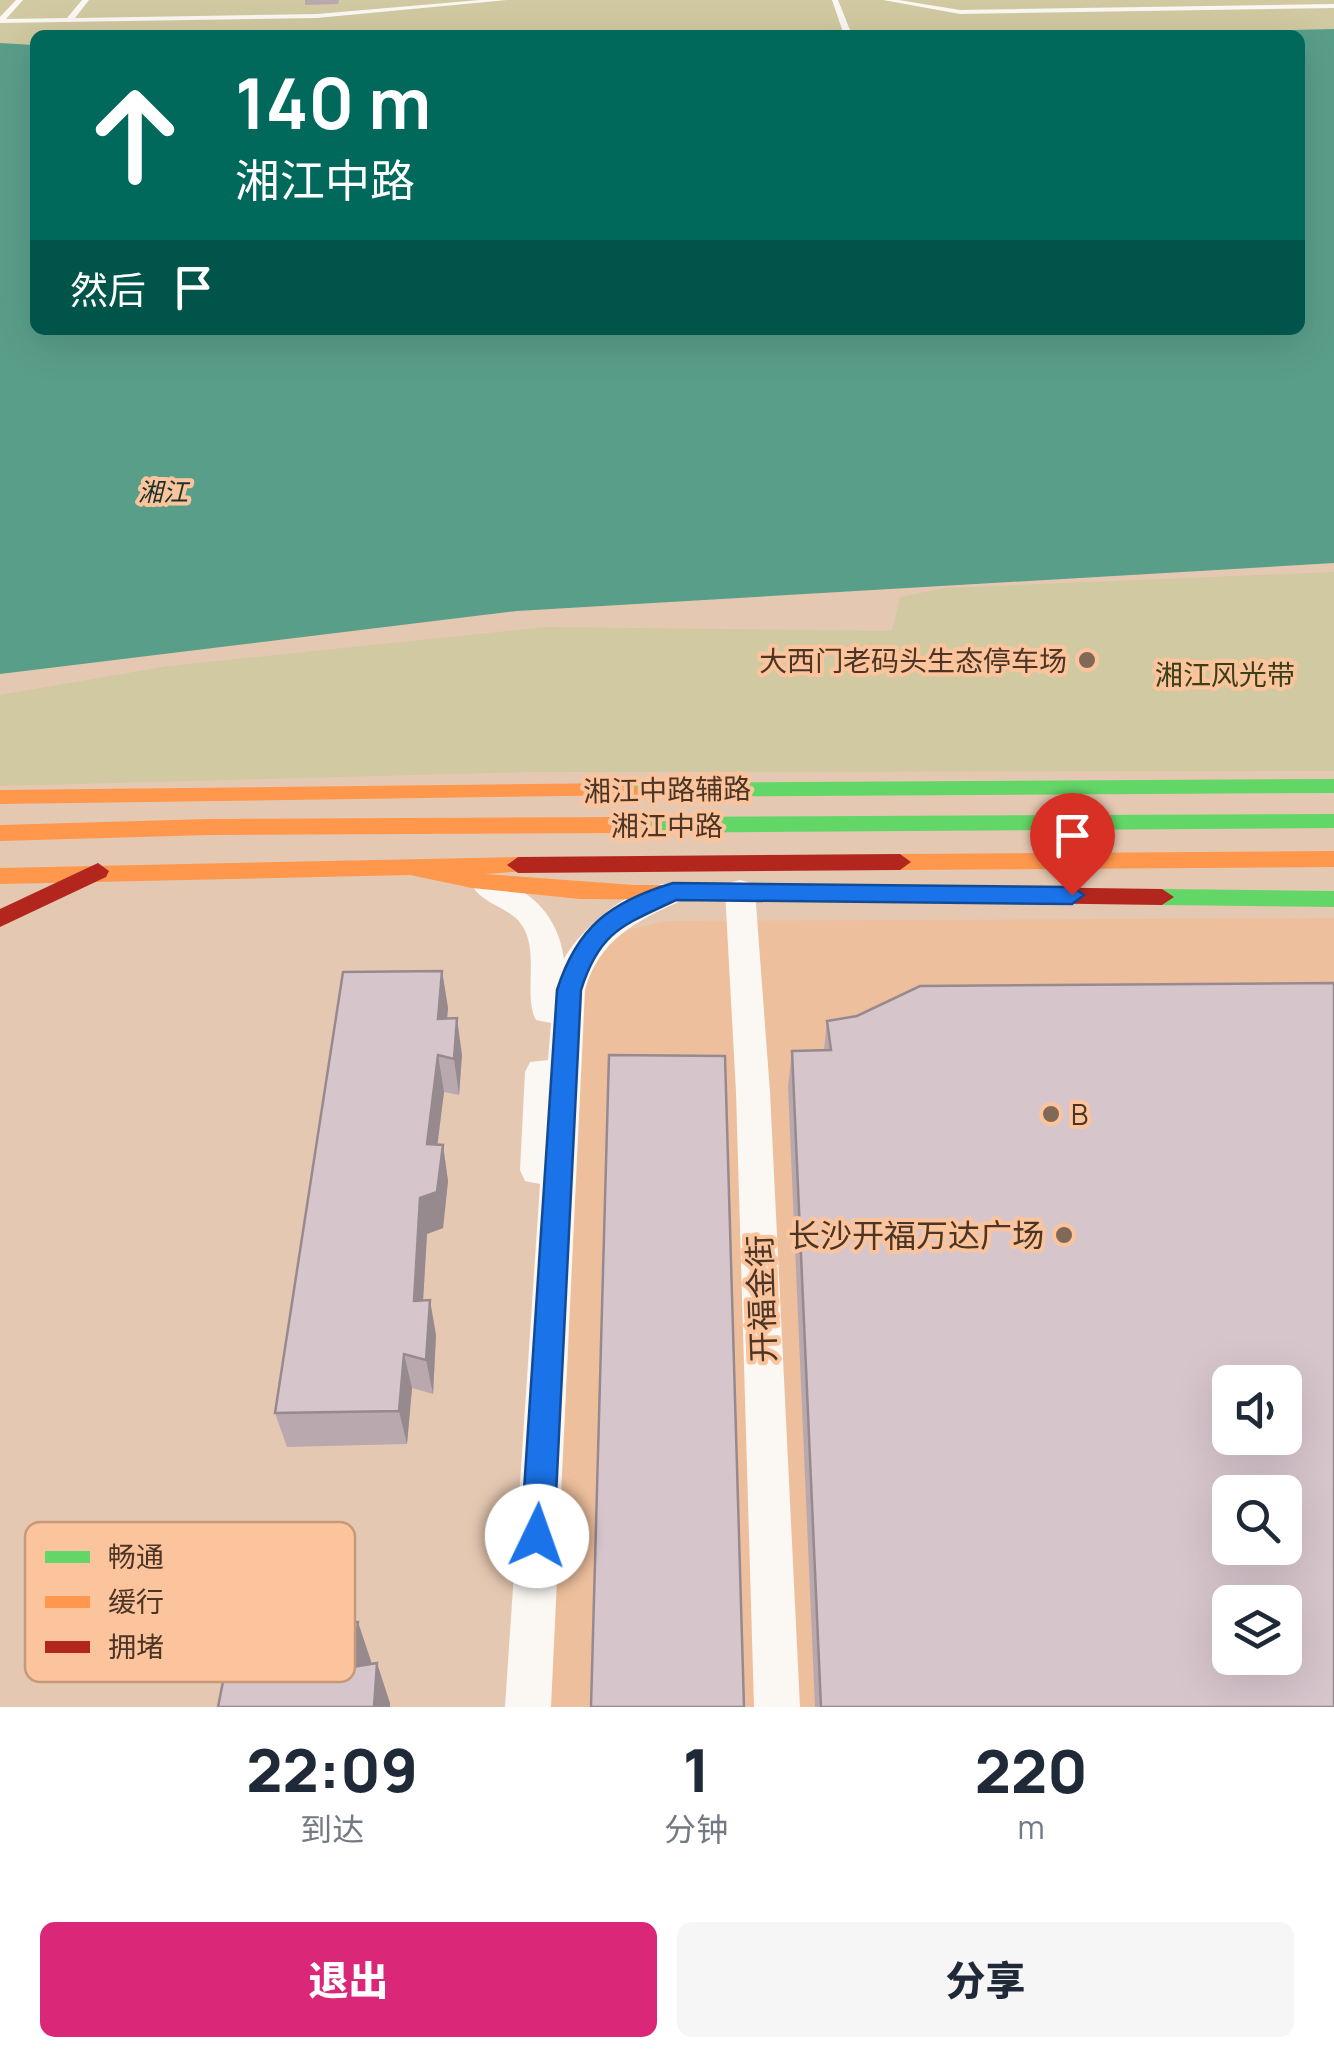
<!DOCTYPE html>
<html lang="zh">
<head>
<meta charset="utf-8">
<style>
	body { margin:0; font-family:Manrope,"Noto Sans SC",sans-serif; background:#f6f6f7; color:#1f2937; height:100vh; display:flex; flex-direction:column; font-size:38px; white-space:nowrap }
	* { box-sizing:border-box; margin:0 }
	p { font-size:32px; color:#747a83 }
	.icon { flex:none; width:55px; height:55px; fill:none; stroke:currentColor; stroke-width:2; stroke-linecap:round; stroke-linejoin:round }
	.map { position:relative; height:1707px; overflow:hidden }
	.panel { display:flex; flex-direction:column; background:#fff; flex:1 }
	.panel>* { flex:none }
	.banner { position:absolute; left:30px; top:30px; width:1275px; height:305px; border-radius:15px; box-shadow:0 10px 40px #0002; background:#00695c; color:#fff; overflow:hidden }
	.tools { position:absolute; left:1212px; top:1365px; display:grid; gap:20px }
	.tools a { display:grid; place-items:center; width:90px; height:90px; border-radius:15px; background:#fff; box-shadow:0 10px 40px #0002; font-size:50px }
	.pin { position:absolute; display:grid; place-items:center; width:85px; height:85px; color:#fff; margin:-102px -42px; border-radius:50% 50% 50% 0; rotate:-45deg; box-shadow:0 0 10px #0007 }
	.pin .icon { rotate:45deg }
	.me { position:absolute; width:110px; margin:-55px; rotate:3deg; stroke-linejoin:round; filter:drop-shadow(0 0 8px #0008) }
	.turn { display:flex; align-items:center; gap:35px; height:210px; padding:0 40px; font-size:45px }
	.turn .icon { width:130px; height:130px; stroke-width:2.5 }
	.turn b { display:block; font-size:70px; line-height:85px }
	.then { display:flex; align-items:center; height:95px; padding:0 40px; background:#0003; gap:20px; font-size:38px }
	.eta { display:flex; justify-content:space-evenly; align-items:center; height:170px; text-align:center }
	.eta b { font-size:60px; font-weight:800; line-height:70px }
	.cta { display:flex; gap:20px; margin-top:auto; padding:20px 40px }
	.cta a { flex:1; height:115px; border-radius:15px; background:#db2777; color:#fff; font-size:40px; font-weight:800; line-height:115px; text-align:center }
	.cta a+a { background:#f6f6f7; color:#1f2937 }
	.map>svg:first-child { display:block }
	.built { fill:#eebf9c; fill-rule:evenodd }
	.green { fill:#d0c9a1 }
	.water { fill:#599e89 }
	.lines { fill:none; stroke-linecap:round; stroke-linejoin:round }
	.lane { fill:#fbf7f3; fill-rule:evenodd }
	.street { fill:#fbf7f3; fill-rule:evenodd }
	.fast { fill:#63d668; fill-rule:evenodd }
	.slow { fill:#ff974d; fill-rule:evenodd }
	.jam { fill:#b3261e; fill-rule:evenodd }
	.wall { fill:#b9a9af }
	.shaded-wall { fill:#968a8f }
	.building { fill:#d7c5cc; stroke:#968a8f; stroke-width:2.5; fill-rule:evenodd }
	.route { fill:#1a73e8; stroke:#114b97; stroke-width:2.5 }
	.poi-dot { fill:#826856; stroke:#fbc49c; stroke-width:4 }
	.labels { text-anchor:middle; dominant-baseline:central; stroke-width:8; stroke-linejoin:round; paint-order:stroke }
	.far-water-label { font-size:25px; font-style:italic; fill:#1b322c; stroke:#fbc49c }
	.poi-label { font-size:28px; fill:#4c3525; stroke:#fbc49c; text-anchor:end }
	.park-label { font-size:28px; fill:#393f17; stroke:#fbc49c }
	.street-label { font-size:28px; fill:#4c3525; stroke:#fbc49c }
	.near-poi-label { font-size:32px; fill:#4c3525; stroke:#fbc49c; text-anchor:end }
	.near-street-label { font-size:32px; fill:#4c3525; stroke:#fbc49c }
	.key { fill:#fbc49c; stroke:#c69978; stroke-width:2.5 }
	.key-label { font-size:28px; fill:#4c3525 }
</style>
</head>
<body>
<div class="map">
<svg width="1334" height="1707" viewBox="0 0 1334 1707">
	<rect width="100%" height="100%" fill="#e5c8b2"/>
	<path class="built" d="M1334 918V1707H547L582 983 590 962 619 932 667 921ZM1230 1382H1285V1438H1230ZM1230 1492H1285V1548H1230ZM1230 1602H1285V1658H1230Z"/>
	<g class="green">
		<path d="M0 0H1334V29L1086 35H35V45L0 43Z"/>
		<path d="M1334 572V771L531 772 0 786V695L168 666 547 627 892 631 900 597 944 588Z"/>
	</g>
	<path class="water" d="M1334 29V563L517 611 0 674V43L35 45V330H1300V35H1086Z"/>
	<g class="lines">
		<g class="lane">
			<path d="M16 0H23L6 19 67 18 82 0H89L75 18 317 14 480 0H507L317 18 0 23V17Z"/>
			<path d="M832 0H838L852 35H844Z"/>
			<path d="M883 0H899L960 10 1334 4V8L960 14Z"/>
		</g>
		<g class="street">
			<path d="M488 876C530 888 558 915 564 959 581 927 643 874 681 885L685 893 681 901C637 920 598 941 585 990L551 1707H505L540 1184 525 1181 520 1170 525 1072 530 1062 548 1060 551 1023 536 1020C524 998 537 960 526 933 516 907 485 907 473 887L477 879Z"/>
			<path d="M740 880 751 883 755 891 770 1092 800 1707H754L736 1092 725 891 729 883Z"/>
		</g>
		<g class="fast">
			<path d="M1334 779V793L629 797 618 790 629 783Z"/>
			<path d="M1334 814V828L630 833 619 825 630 817Z"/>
			<path d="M1162 889 1334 891V907L1162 905 1150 897Z"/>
		</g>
		<g class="slow">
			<path d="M629 783 640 790 637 795 0 804V790Z"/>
			<path d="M630 817 641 825 630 833 209 835 0 841V825L209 819Z"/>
			<path d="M1334 851V867L900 870 889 862 900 854Z"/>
			<path d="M518 857 526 859 529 865 526 871 485 874 634 885H853L865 893 853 901 580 899 472 888 410 875 0 884V868Z"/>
		</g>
		<g class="jam">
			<path d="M900 854 911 862 900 870 518 873 507 865 518 857Z"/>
			<path d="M98 863 109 871 106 877 0 927V909Z"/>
			<path d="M853 885 1162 889 1174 897 1162 905 853 901 841 893Z"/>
		</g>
	</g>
	<g class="wall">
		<path d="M305 0H339L338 4 305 5Z"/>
		<path d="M442 971 448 1008 447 1018 462 1055 459 1095 444 1092 437 1145H443L448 1181 443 1228 427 1234 423 1301 436 1335 433 1394 412 1388 407 1444 287 1447 275 1413Z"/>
		<path d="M827 1021 1334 1707H815L788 1087 792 1051 824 1050Z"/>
	</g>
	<g class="shaded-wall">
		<path d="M442 971 448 1008 444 1055 438 1019Z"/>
		<path d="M457 1018 462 1055 459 1095 454 1059Z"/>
		<path d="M438 1055 444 1092 433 1180 427 1144Z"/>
		<path d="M443 1145 448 1181 443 1228 427 1234 421 1335 414 1301 420 1198Z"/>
		<path d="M430 1300 436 1335 433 1394 426 1360Z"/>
		<path d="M404 1354 412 1388 407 1444 399 1411Z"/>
		<path d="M358 1622 372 1664 353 1667Z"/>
		<path d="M377 1663 390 1703V1707H374Z"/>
	</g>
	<g class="building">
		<path d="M442 971 438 1019 457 1018 454 1059 438 1055 427 1144 443 1145 437 1192 420 1198 414 1301 430 1300 426 1360 404 1354 399 1411 275 1413 343 972Z"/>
		<path d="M1334 983V1707H821L792 1051 831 1050 827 1021 857 1016 920 986ZM1230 1382H1285V1438H1230ZM1230 1492H1285V1548H1230ZM1230 1602H1285V1658H1230Z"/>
		<path d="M609 1055 725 1056 744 1707H591Z"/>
		<path d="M235 1621 358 1622 353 1667 377 1663 374 1707H218Z"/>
	</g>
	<path class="route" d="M673 883 1072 887 1084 895 1072 904 676 900C624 925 600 930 581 990L554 1536 549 1547 537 1552 526 1547 521 1536 557 990C577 927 610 902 673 883Z"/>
	<g class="poi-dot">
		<circle cx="1087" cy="660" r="10"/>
		<circle cx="1051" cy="1114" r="10"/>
		<circle cx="1064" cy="1235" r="10"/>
	</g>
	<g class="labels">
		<g class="far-water-label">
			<text x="163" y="491">湘江</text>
		</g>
		<g class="poi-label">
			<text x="1067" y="660">大西门老码头生态停车场</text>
			<text x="1071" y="1114" text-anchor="start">B</text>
		</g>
		<g class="park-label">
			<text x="1225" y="674">湘江风光带</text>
		</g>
		<g class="street-label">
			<text transform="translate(667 789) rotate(-1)">湘江中路辅路</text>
			<text x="667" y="825">湘江中路</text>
		</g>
		<g class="near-poi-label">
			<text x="1044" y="1235">长沙开福万达广场</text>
		</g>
		<g class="near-street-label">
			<text transform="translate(761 1299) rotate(-92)">开福金街</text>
		</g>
	</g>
	<rect x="25" y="1522" width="330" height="160" rx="15" class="key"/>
	<rect x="45" y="1551" width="45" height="12" fill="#63d668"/>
	<rect x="45" y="1596" width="45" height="12" fill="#ff974d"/>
	<rect x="45" y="1641" width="45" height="12" fill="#b3261e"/>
	<g class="key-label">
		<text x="108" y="1567">畅通</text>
		<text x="108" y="1612">缓行</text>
		<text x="108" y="1657">拥堵</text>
	</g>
</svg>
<div class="tools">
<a><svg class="icon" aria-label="sound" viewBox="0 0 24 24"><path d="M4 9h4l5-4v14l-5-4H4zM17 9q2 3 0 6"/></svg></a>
<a><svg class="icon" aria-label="search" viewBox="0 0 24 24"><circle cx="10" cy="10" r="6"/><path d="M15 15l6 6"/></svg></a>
<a><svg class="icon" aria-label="layers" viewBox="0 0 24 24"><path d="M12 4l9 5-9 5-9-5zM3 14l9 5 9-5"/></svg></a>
</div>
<div class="pin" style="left:1072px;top:895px;background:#d93025"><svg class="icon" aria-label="arrive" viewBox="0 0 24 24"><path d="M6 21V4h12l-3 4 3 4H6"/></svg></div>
<svg class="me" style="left:537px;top:1536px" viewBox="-20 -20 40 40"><circle r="19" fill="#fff"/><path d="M0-13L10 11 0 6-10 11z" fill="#1a73e8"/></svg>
<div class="banner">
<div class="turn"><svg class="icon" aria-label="ahead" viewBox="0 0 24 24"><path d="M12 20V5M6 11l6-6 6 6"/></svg><div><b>140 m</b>湘江中路</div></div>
<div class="then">然后<svg class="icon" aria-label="arrive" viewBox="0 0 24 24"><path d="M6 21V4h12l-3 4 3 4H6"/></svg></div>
</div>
</div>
<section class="panel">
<div class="eta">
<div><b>22:09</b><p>到达</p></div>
<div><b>1</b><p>分钟</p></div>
<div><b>220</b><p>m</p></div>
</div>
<div class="cta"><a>退出</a><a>分享</a></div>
</section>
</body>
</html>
